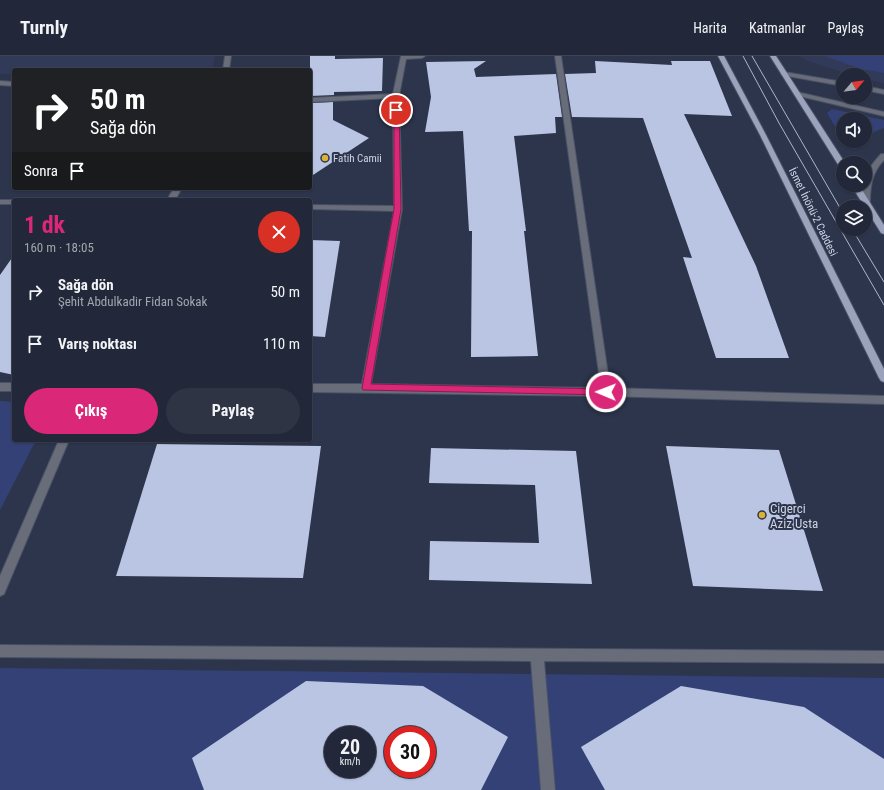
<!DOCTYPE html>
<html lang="tr">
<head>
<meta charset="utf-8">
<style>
	body { margin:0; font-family:"Roboto Condensed",sans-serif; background:#2e3444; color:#f1f3f6; height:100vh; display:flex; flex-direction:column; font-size:15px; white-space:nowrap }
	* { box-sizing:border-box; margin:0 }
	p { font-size:13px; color:#a2a6ae }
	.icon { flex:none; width:22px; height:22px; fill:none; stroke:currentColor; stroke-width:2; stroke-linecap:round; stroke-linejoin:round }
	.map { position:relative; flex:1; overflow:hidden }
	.sheet { position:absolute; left:12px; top:142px; width:300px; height:244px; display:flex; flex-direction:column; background:#222839; border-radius:4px; box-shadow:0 1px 3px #0004,0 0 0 1px #3f4453 }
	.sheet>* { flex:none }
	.top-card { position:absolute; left:12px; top:12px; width:300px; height:122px; border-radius:4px; box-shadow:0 1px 3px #0004,0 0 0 1px #3f4453; background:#202124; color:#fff; overflow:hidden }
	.needle { width:26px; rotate:61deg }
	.tools { position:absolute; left:836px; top:12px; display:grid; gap:8px }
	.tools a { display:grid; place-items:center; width:36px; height:36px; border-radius:50%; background:#222839; box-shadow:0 1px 3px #0004,0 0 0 1px #3f4453; font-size:20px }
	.speed { position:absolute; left:324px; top:670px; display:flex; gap:8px; font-size:20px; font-weight:700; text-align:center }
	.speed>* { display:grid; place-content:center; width:52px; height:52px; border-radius:50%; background:#222839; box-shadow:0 1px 3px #0004,0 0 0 1px #3f4453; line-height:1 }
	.speed small { font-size:10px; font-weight:400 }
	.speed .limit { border:6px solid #d22; background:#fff; color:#111 }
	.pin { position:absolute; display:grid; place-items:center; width:34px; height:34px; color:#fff; margin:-17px; border:2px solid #fff; border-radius:50%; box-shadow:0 1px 4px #0007 }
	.me { position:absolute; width:44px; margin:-22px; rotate:271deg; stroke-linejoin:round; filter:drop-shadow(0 0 3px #0008) }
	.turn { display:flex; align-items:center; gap:14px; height:84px; padding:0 12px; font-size:18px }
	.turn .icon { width:52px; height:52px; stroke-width:2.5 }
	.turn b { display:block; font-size:28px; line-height:34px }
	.then { display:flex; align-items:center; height:38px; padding:0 12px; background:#0003; gap:8px; font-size:15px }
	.round { display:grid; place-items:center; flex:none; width:42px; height:42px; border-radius:21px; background:#2e3444 }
	.head { display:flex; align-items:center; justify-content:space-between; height:68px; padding:0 12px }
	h1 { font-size:24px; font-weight:700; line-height:30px; color:#db2777 }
	.primary-button { display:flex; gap:8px; margin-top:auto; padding:8px 12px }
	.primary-button a { flex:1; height:46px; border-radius:24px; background:#db2777; color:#fff; font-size:16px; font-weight:700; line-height:46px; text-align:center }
	.primary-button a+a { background:#2e3444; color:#f1f3f6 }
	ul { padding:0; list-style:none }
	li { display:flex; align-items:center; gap:12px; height:52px; padding:0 12px }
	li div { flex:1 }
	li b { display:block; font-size:15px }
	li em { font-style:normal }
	header { display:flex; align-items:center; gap:24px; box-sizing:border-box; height:56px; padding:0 20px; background:#222839; border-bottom:1px solid #3f4453 }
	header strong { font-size:19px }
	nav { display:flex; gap:22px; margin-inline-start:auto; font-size:14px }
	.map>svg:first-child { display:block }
	.built { fill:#313a58 }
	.green { fill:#334177; fill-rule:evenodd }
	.building { fill:#bac5e3; fill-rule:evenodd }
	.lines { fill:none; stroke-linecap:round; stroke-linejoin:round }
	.minor-casing { stroke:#4a5267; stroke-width:2 }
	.major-casing { stroke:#4a5267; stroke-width:2 }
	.minor { fill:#696d79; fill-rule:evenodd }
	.major { fill:#9aa3bb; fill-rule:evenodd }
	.tram { stroke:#afb6c6; stroke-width:1 }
	.route { fill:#db2777; stroke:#8e194d }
	.poi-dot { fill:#dbb233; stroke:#2d354c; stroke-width:1.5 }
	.labels { text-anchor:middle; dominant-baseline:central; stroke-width:4; stroke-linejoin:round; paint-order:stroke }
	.far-poi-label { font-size:11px; fill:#ced4e3; stroke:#2d354c; text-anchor:start }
	.far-street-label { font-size:11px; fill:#ced4e3; stroke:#2d354c }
	.poi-label { font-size:13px; fill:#ced4e3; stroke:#2d354c; text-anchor:start }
</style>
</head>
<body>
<header>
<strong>Turnly</strong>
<nav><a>Harita</a><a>Katmanlar</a><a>Paylaş</a></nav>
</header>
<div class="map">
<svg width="884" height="734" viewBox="0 0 884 734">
	<rect width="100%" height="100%" fill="#2d354c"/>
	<g class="built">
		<path d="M0 0H215L212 14H14V18H0Z"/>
		<path d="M799 0H884V27L865 23V19H851L808 5Z"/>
	</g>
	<g class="green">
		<path d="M825 0H884V17L861 13Z"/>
		<path d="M832 53 884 64V72L876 75 865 82V63H843V84L827 57Z"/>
		<path d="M0 345 14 346V384H36L0 454Z"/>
		<path d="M0 612 884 622V734H0ZM333 679H367V713H333ZM393 679H427V713H393Z"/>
	</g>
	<g class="building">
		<path d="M310 0H335V3L383 2 382 35 334 36V39L310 40Z"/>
		<path d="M486 5 474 13 476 21 556 18 562 61H555L556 77 514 80 526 175H524L538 300 471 301 472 175H469L463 75 425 76 431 41 426 6Z"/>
		<path d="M595 5 672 9 671 5H710L732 60 684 58 756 210 789 302H716L683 201 692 202 643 62 572 61 565 18 596 17Z"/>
		<path d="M333 46V64L369 82 310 121V47Z"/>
		<path d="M310 184 340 185 325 281 310 280Z"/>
		<path d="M14 199V319L0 316V219Z"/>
		<path d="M157 388 321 390 303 522 116 520Z"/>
		<path d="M666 390 779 394 823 535 693 530Z"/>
		<path d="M431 392 576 395 592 528 429 524 430 485 539 487 535 429 429 427Z"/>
		<path d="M306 625 423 630 508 681 481 734H204L192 702ZM333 679H367V713H333ZM393 679H427V713H393Z"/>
		<path d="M681 630 804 651 884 703V734H605L581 691Z"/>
	</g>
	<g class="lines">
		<g class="minor-casing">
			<g id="minor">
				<path d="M225 0H231L229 14H223Z"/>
				<path d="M401 0H425L422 2 406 3 399 40 402 153 371 328 601 332 555 0H561L610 332 884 340V348L606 340 310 336V328H362L394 155 310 153V149L394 150 393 42 310 46V42L393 38Z"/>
				<path d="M784 16 843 26V30L782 19 781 18Z"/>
				<path d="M0 25 14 26V30L0 29Z"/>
				<path d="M865 30 884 34V38L865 34Z"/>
				<path d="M797 36 884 56V60L795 39 794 38Z"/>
				<path d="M881 98H884V104C872 116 870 130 870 146L866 148H863V129H865C865 116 873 107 881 98Z"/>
				<path d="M174 132H182L175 144H167Z"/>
				<path d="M0 144H16H14V148H0Z"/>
				<rect x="0" y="327" width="14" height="8"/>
				<path d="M59 384H69L4 538 0 540V520Z"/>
				<path d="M0 589 884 595V607L544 605 555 734H541L531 605 0 601Z"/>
			</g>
		</g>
		<g class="major-casing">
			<g id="major">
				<path d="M718 0H724L766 79 884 313V326L881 325 879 322 760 79Z"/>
				<path d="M770 0H776L845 107H843V112L839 110Z"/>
				<path d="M851 129H859L884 169V178L881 177Z"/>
			</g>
		</g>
		<use href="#minor" class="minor"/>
		<use href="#major" class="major"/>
		<g class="tram">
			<path d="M743 0 779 67 884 249"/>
			<path d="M752 0 843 157"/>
			<path d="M852 173 884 226"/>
		</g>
	</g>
	<path class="route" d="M394 53 399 54 401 153 371 328 606 333 610 336 609 339 363 334 362 332 394 153Z"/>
	<g class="poi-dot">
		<circle cx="325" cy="102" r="4"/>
		<circle cx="762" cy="459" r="4"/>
	</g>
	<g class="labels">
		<g class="far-poi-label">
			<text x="333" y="102">Fatih Camii</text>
		</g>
		<g class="far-street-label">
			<text transform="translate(813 156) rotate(64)">İsmet İnönü-2 Caddesi</text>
		</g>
		<g class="poi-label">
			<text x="770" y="452">Cigerci<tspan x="770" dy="15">Aziz Usta</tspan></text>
		</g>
	</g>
</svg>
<div class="tools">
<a><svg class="needle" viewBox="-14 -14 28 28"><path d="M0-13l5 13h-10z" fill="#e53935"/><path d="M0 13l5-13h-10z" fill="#a2a6ae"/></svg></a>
<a><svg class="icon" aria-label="sound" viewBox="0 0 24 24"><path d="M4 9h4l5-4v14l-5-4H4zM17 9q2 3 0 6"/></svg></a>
<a><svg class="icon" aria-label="search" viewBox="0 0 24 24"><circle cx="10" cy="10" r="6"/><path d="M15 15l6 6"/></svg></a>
<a><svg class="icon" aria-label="layers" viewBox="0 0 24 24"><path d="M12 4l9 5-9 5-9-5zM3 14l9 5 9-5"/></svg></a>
</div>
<div class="speed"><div>20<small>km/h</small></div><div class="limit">30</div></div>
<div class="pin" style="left:396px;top:54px;background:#d93025"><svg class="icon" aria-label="arrive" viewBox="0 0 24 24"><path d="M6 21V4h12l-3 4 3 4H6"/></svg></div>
<svg class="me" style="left:606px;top:336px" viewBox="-20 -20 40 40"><circle r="17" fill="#db2777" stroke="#fff" stroke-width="3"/><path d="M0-11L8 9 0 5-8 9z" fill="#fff"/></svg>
<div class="top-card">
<div class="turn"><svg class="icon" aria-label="right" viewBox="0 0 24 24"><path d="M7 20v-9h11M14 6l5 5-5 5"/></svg><div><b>50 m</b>Sağa dön</div></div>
<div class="then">Sonra<svg class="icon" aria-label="arrive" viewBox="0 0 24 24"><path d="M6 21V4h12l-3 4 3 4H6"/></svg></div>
</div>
<section class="sheet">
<div class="head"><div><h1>1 dk</h1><p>160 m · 18:05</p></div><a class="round" style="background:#d93025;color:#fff"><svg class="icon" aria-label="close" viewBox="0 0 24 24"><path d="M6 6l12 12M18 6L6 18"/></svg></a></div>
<ul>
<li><svg class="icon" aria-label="right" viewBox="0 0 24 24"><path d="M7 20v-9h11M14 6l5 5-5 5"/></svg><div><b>Sağa dön</b><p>Şehit Abdulkadir Fidan Sokak</p></div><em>50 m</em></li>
<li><svg class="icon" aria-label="arrive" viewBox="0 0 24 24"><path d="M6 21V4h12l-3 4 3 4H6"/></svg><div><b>Varış noktası</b></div><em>110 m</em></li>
</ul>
<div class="primary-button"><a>Çıkış</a><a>Paylaş</a></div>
</section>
</div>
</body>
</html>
